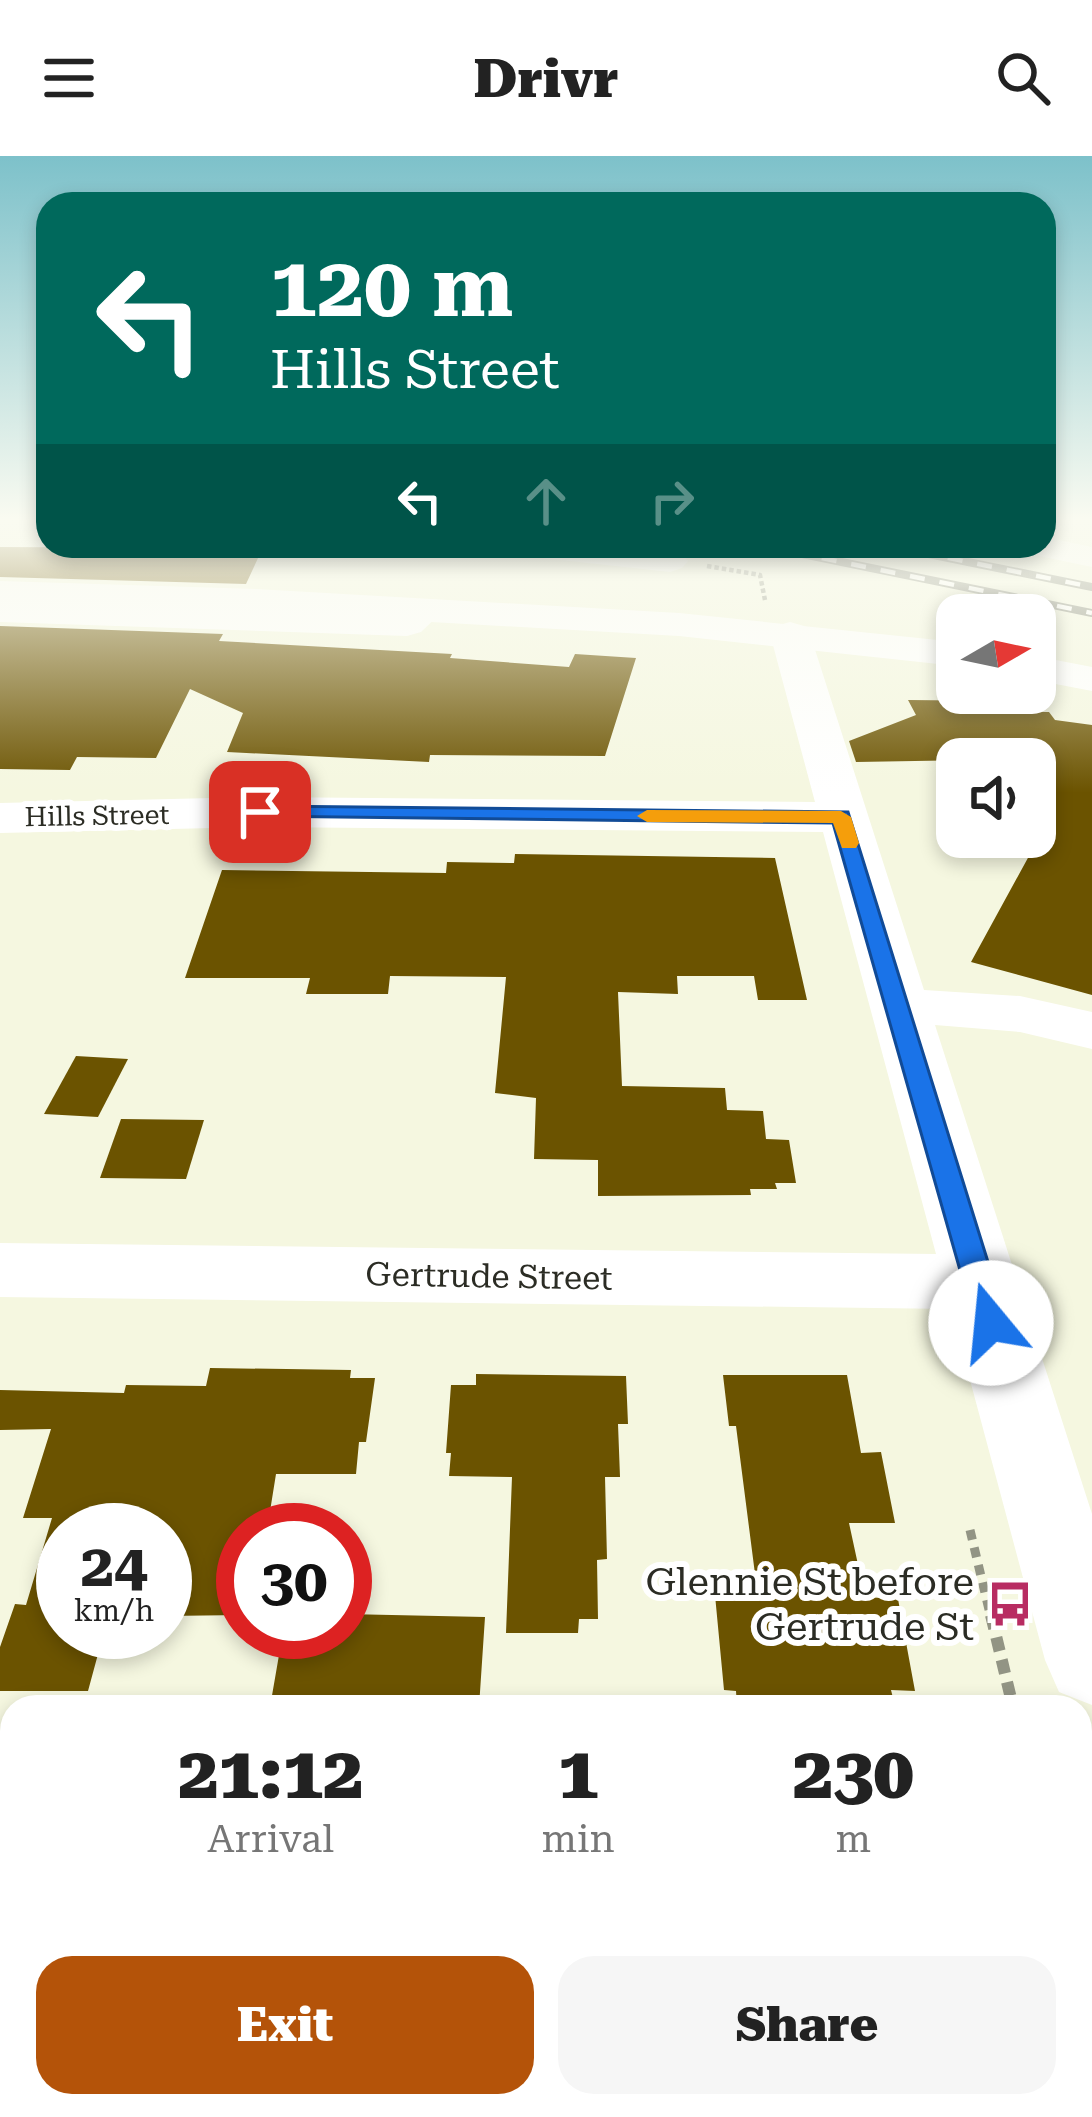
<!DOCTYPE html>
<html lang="en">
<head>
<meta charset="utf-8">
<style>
	body { margin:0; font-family:"Roboto Serif",serif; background:#f6f6f6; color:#222; height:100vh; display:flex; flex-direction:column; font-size:45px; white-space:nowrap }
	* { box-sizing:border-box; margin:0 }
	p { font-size:39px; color:#767676 }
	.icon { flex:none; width:66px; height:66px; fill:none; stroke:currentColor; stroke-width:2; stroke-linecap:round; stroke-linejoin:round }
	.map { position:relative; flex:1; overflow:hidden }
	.side { position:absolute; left:0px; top:1539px; width:1092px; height:423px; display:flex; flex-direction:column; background:#fff; border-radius:36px 36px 0 0; box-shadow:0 6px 18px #0003 }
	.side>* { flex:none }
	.banner { position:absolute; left:36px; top:36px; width:1020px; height:366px; border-radius:36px; box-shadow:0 6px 18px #0003; background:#00695c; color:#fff; overflow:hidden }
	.needle { width:78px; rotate:81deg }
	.controls { position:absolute; left:936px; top:438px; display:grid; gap:24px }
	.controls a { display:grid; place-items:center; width:120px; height:120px; border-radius:24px; background:#fff; box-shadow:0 6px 18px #0003; font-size:60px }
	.speed { position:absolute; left:36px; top:1347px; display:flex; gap:24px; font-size:60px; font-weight:700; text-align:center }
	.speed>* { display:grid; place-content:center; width:156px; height:156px; border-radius:50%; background:#fff; box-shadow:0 6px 18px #0003; line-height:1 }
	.speed small { font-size:30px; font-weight:400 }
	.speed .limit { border:18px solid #d22; background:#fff; color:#111 }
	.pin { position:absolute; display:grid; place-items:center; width:102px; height:102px; color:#fff; margin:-51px; border-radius:24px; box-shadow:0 6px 18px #0006 }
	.me { position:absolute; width:132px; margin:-66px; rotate:343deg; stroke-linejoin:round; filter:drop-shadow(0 0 9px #0008) }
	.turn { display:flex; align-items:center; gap:42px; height:252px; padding:0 36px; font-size:54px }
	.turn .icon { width:156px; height:156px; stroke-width:2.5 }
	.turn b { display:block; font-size:84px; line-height:102px }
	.lanes { display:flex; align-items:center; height:114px; padding:0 36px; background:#0003; justify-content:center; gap:60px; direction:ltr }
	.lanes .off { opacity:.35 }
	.eta { display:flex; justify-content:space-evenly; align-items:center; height:204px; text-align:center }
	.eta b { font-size:72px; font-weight:800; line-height:84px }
	.primary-button { display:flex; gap:24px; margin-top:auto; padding:24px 36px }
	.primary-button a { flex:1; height:138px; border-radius:36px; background:#b45309; color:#fff; font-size:48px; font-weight:800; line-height:138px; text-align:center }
	.primary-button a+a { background:#f6f6f6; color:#222 }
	header { display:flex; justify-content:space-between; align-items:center; height:156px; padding:0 36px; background:#fff; font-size:54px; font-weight:800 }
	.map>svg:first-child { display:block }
	.building { fill:#6b5300 }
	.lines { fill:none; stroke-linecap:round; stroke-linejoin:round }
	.path-far2 { stroke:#929484; stroke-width:4.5; stroke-dasharray:4.5 3; stroke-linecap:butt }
	.path-far1 { stroke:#929484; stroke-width:9; stroke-dasharray:10 8; stroke-linecap:butt }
	.path { stroke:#929484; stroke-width:12; stroke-dasharray:14 9; stroke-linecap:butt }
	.minor { fill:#fff; fill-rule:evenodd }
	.major { fill:#fff; fill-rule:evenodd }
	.rail-casing { stroke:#858778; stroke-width:8 }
	.rail { stroke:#fff; stroke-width:4.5; stroke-dasharray:15; stroke-linecap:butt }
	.route { fill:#1a73e8; stroke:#114b97; stroke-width:3 }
	.slow { fill:#f59e0b }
	.labels { text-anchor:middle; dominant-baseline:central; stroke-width:12; stroke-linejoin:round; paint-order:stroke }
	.far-street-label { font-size:27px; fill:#2b2c24; stroke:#fff }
	.street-label { font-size:33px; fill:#2b2c24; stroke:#fff }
	.near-poi-label { font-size:39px; fill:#2b2c24; stroke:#fff; text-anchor:end }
</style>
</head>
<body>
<header><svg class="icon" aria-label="menu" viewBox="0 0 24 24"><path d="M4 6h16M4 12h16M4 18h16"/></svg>Drivr<svg class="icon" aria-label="search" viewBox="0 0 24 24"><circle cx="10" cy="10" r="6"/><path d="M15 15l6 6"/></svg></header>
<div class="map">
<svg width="1092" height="1961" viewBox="0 0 1092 1961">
	<rect width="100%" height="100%" fill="#f5f7e0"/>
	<g class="building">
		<path d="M0 391 189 392 185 399 259 400 246 428 0 421Z"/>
		<path d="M0 470 223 478 219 485 452 498 450 502 569 511 575 498 636 502 605 600 430 599 429 606 227 596 243 557 190 533 156 602 77 601 70 614 0 613Z"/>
		<path d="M908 544 1012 545 1019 556H1049L1055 564 1092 569V839L971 806 1035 689V603L856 606 849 585 916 559Z"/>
		<path d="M515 698 775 702 807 844H758L754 820H677L678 838 618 836 622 930 725 932 727 954 763 955 766 983 789 984 796 1027H775L777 1033H750L751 1039 598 1040V1004L534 1003 536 942 495 937 506 821 390 820 388 838H306L310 822H185L222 714 446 717 447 706 514 707Z"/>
		<path d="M76 900 128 903 98 961 44 958Z"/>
		<path d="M121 963 204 964 186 1023 100 1022Z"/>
		<path d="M210 1212 351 1214 350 1222H375L366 1286H359L356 1318H276L267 1374H243V1459L165 1460V1372L63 1373V1476H104L88 1535H0V1491L15 1448 26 1449 52 1362H23L51 1273 0 1274V1234L124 1237 126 1229 206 1230Z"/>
		<path d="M476 1218 626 1220 628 1268H618L620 1321H605L607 1403 597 1404 598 1463H579L578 1477H506L512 1321 449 1320 451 1297H446L451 1229H476Z"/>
		<path d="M723 1219H847L861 1297 881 1296 895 1367H849L865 1441 898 1443 915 1535 891 1534 895 1550 737 1551 736 1535 724 1534 715 1439H731L729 1418H755L736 1270H729Z"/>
		<path d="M345 1458 485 1461 479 1551H270L283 1476H345Z"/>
	</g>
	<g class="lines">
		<path class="path-far2" d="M707 410 760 419 765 444"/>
		<path class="path-far1" d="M970 1374 991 1462"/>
		<g class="path">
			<path d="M991 1459 1013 1551"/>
			<path d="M1080 1826 1092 1875"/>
		</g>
		<g class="minor">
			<path d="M1044 381 1092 391V411L1025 397 1020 390H1044Z"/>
			<path d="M507 390C564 390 626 384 682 398L688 405 682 412 670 416 524 400 512 397Z"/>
			<path d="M425 443 438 446 444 454 421 476 407 480 0 466V444L137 445 354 457H398Z"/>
			<path d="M790 466 804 470 810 478 924 834 1020 840 1092 856V893L1020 876 935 869 1092 1358V1549L1059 1536 1045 1504 951 1153 0 1141V1087L936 1098 823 676 260 671 0 677V647L260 641 815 646 770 478 776 470Z"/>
			<path d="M0 1834 12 1835V1949L0 1948Z"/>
		</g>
		<g class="major">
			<path d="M0 425 256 433 679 457 957 486V510L679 480 256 456 0 447Z"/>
			<path d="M1035 500 1092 511V535L1035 524Z"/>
		</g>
		<g class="rail-casing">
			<g id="rail">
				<path d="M763 390 1092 457"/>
				<path d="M889 390 1092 431"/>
			</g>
		</g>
		<use href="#rail" class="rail"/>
	</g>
	<linearGradient id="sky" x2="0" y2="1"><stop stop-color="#7dc1ca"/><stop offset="0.57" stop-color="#fafbf1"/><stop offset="1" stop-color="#fafbf1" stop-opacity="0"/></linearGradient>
	<rect width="1092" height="637" fill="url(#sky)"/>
	<path class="route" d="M260 650 848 656 1007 1167 1002 1176H980L975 1167 833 667 252 660 249 656Z"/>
	<path class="slow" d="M841 655 851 661 859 687 856 692H842L833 667 647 666 637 660 647 654Z"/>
	<defs>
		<g id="bus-bare" transform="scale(3.6)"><path d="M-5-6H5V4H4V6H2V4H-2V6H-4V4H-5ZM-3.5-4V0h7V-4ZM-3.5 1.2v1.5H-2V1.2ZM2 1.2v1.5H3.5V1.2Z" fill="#b82c62" stroke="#fff" stroke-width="2.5" paint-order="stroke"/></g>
	</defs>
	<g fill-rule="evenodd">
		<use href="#bus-bare" x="1010" y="1448"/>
	</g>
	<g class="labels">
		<g class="far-street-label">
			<text transform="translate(97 660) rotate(-1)">Hills Street</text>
		</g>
		<g class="street-label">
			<text transform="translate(489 1120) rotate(1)">Gertrude Street</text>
		</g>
		<g class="near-poi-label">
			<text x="974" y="1426">Glennie St before<tspan x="974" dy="45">Gertrude St</tspan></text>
		</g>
	</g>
</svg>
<div class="controls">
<a><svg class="needle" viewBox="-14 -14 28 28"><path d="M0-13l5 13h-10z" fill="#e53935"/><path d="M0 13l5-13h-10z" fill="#767676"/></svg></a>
<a><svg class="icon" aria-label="sound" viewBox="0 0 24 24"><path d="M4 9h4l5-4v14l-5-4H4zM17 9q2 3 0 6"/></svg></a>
</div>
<div class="speed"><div>24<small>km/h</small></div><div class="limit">30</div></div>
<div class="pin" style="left:260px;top:656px;background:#d93025"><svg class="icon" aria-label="arrive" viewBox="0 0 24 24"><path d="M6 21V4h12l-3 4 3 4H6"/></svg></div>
<svg class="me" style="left:991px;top:1167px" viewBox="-20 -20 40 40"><circle r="19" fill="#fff"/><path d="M0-13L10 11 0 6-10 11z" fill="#1a73e8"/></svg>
<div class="banner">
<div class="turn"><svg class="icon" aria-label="left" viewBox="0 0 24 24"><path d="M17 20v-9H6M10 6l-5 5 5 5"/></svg><div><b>120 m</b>Hills Street</div></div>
<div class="lanes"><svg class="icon" aria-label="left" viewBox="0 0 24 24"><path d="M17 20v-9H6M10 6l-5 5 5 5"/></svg><svg class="icon off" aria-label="ahead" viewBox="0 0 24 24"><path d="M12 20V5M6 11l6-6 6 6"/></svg><svg class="icon off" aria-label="right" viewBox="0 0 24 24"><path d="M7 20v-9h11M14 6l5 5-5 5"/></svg></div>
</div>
<section class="side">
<div class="eta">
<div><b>21:12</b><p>Arrival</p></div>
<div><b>1</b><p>min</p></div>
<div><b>230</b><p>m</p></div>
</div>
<div class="primary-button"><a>Exit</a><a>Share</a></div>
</section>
</div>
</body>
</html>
